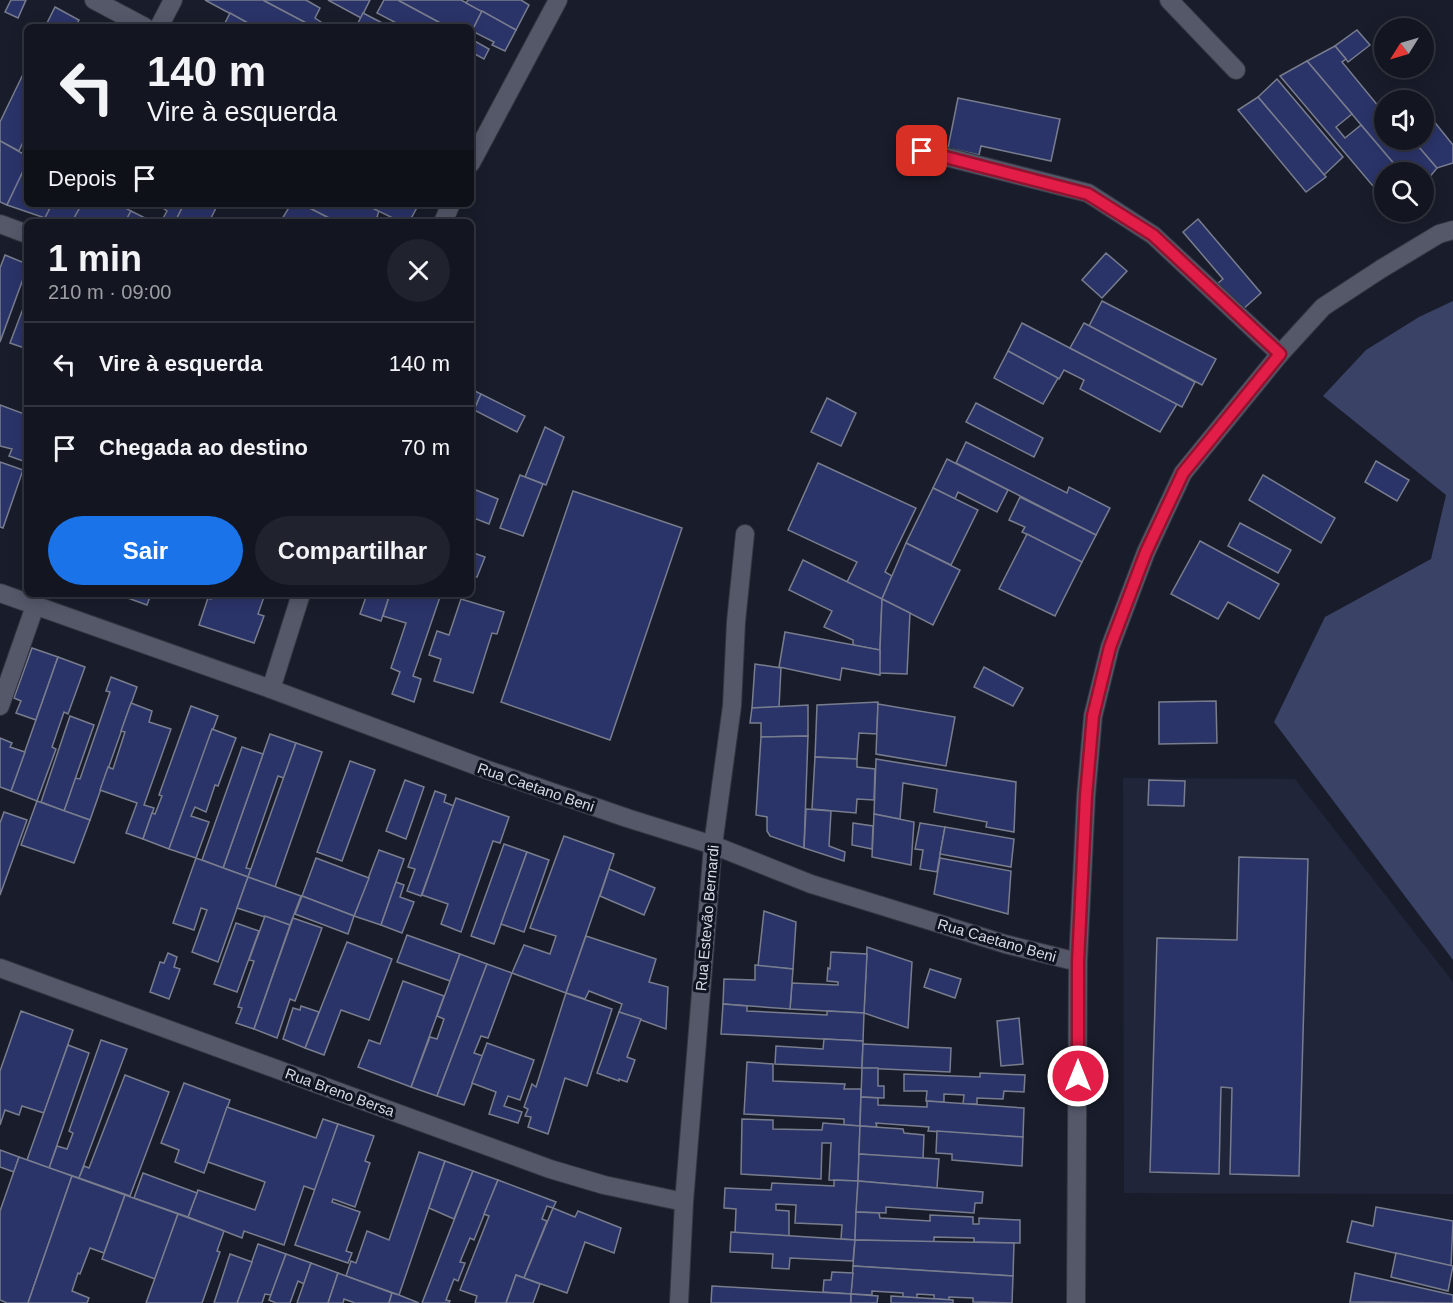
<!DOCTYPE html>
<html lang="pt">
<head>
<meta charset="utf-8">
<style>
	body { margin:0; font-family:Helvetica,sans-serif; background:#20232d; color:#f1f3f6; height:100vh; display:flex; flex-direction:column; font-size:22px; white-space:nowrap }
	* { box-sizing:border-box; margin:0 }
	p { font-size:20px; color:#9d9fa5 }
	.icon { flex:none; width:33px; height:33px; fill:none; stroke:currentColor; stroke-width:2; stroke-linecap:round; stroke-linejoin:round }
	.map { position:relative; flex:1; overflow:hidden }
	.panel { position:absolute; left:24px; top:219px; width:450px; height:378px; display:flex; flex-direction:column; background:#131620; border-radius:9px; box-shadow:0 3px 15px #0003,0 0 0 2px #32353e }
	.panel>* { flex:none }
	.banner { position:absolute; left:24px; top:24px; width:450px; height:183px; border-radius:9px; box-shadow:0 3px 15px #0003,0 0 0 2px #32353e; background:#131620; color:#f1f3f6; overflow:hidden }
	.needle { width:39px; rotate:233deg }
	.tools { position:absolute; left:1374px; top:18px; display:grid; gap:12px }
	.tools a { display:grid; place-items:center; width:60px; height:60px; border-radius:50%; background:#131620; box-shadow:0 3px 15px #0003,0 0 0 2px #32353e; font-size:30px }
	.pin { position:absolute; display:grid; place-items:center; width:51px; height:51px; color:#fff; margin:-26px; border-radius:12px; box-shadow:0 3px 9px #0006 }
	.me { position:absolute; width:66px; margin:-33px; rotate:0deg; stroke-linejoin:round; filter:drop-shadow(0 0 4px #0008) }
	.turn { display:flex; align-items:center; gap:21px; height:126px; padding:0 24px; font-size:27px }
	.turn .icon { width:78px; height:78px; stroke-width:2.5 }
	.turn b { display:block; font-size:42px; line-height:51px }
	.then { display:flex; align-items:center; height:57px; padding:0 24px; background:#0003; gap:12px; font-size:22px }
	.round { display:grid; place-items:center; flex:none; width:63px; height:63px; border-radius:32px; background:#20232d }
	.head { display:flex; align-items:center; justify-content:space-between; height:102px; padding:0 24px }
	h1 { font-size:36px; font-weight:700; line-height:45px }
	.button { display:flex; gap:12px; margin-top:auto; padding:12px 24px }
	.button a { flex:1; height:69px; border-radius:36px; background:#1a73e8; color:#fff; font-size:24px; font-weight:700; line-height:69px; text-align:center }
	.button a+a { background:#20232d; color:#f1f3f6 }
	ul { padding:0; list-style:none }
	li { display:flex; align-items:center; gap:18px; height:84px; padding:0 24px; border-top:2px solid #32353e }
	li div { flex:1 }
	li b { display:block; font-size:22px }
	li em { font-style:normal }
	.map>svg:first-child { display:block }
	.built { fill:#202539 }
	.green { fill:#3a4266 }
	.building { fill:#2b3469; stroke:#787d8e; stroke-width:1.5 }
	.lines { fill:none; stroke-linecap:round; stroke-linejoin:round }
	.minor-casing { stroke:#333641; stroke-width:20 }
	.minor { stroke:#545869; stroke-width:18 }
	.route-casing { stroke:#92132f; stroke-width:15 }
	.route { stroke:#e11d48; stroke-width:10 }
	.labels { text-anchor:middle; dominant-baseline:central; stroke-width:6; stroke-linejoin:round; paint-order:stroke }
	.street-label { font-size:15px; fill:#d8dbe5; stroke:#101421 }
</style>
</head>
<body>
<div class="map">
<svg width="1453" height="1303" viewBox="0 0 1453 1303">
	<rect width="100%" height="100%" fill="#191d2b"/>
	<path class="built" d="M1123 778 1295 779 1453 982V1194L1124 1193Z"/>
	<path class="green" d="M1453 301V960L1274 722 1325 617 1431 559 1446 495 1323 396 1366 350 1419 317Z"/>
	<g class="building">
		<path d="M11 0H26L18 18 5 12Z"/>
		<path d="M205 0H263L314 27H255Z"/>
		<path d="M263 0H306L320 8 315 18 321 22 319 27H314Z"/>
		<path d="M328 0H370L361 18Z"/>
		<path d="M384 0H398L448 27H404L377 13Z"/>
		<path d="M398 0H461L482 11 471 33V27H448Z"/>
		<path d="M468 0H521L529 5 516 30 466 3Z"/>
		<path d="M55 7 79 20 75 27H45Z"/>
		<path d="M482 11 516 30 505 51 492 45 494 42 472 31Z"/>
		<path d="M230 13 246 22 255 27H223Z"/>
		<path d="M363 13 390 27H356Z"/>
		<path d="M1357 30 1370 45 1348 62 1335 46Z"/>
		<path d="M471 39 489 49 484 59 471 52Z"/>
		<path d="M1335 46 1346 59 1342 62 1384 113V140H1413L1437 168 1424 184V172H1401L1307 61Z"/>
		<path d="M1307 61 1352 114 1336 127 1345 138 1361 125 1401 172H1384V199L1280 76Z"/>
		<path d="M27 66V133L19 151 0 141V122Z"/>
		<path d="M1277 79 1343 157 1324 175 1258 97Z"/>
		<path d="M1258 97 1326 177 1306 192 1238 110Z"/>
		<path d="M958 98 1060 119 1051 161 981 146 979 155 948 148Z"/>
		<path d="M1424 109 1453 145V163L1437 168 1413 140H1424Z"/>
		<path d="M0 141 27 156V163L7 205 0 202Z"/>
		<path d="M27 163V204H52L45 218 7 205Z"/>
		<path d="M52 204H82L72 222H55L45 218Z"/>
		<path d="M82 204H118L131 211 125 222H83L74 218Z"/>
		<path d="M157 204H184L175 222H161L167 211Z"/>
		<path d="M184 204H218L209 222H175Z"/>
		<path d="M291 204H302L337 222H287L282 219Z"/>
		<path d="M302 204H364L379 211 377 217 387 222H337Z"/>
		<path d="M369 204H419L409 222H401L368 206Z"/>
		<path d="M131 211 153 222H125Z"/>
		<path d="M1198 219 1261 293 1241 311 1218 283 1223 279 1183 232Z"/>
		<path d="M1106 253 1127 271 1102 298 1082 280Z"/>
		<path d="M5 255 27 264V268L0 342V268Z"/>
		<path d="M27 298V349L10 343Z"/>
		<path d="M1102 301 1216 359 1202 385 1089 326Z"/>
		<path d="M1022 323 1177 404 1160 432 1080 389 1084 380 1064 370 1059 379 1008 351Z"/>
		<path d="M1084 323 1195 382 1182 407 1070 348Z"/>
		<path d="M1008 351 1058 378 1043 404 994 378Z"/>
		<path d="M471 389 481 394 471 418Z"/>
		<path d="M481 394 525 416 517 432 474 410Z"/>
		<path d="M827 398 856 413 841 446 811 432Z"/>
		<path d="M976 403 1043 438 1034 457 966 422Z"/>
		<path d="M0 405 27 415 26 462 9 456 12 449 0 446Z"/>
		<path d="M545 427 564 437 546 485 525 477Z"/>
		<path d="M966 442 1067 493 1069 487 1110 508 1096 535 956 463Z"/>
		<path d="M947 459 1008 490 997 512 958 492 955 499 933 488Z"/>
		<path d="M1376 461 1409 480 1397 501 1365 482Z"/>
		<path d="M0 462 23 470 3 528 0 527Z"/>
		<path d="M818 463 916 508 885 572 892 576 882 599 847 582 857 562 788 530Z"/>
		<path d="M520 475 543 484 523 536 500 528Z"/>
		<path d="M1263 475 1335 518 1321 543 1249 500Z"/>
		<path d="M471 488 498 499 489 524 471 517Z"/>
		<path d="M933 488 978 510 951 565 906 543Z"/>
		<path d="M573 491 682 528 610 740 501 702Z"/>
		<path d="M1020 497 1096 535 1082 562 1022 532 1025 527 1009 520Z"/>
		<path d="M1240 523 1291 550 1278 573 1228 546Z"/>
		<path d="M1027 534 1082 562 1055 616 999 589Z"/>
		<path d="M1200 541 1279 584 1259 619 1228 602 1218 619 1171 594Z"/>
		<path d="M906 543 960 570 933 625 882 599Z"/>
		<path d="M471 552 485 557 477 577 471 575Z"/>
		<path d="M803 560 882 599 880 650 853 645V640L824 627 832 611 789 590Z"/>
		<path d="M126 594H151L147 605 125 597Z"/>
		<path d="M213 594H265L258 614 264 616 254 643 199 625 208 598 211 599Z"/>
		<path d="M367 594H390L381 621 360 614Z"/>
		<path d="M390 594H441L413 676 421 679 414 702 392 694 400 672 391 668 406 623 383 616Z"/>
		<path d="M461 599 504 612 497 634 492 633 473 693 434 681 441 659 429 655 437 631 449 635Z"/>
		<path d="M882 599 910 613 907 674 879 673Z"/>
		<path d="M785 632 880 650V675L842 668 840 680 779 667Z"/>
		<path d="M32 648 58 657 36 720 16 713 21 701 14 698Z"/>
		<path d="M58 657 85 667 68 714 64 712 52 747 56 749 37 801 11 791Z"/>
		<path d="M755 664 781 668 779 707 752 708Z"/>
		<path d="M984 667 1023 688 1013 706 974 687Z"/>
		<path d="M111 677 137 687 90 820 64 811 75 778 80 779 110 692 106 691Z"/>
		<path d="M1216 701 1217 743 1159 744V702Z"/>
		<path d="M878 702 877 734 859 733 857 759 815 757 817 705Z"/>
		<path d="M131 703 152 711 149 722 171 729 144 805 154 808 143 839 126 833 137 803 100 790 108 767 113 769 125 732 121 731Z"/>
		<path d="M878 704 955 717 946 766 876 754Z"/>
		<path d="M808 705V736L761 737V723H750L752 708Z"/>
		<path d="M191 706 218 716 169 849 143 839 152 813 155 814 162 796 159 795Z"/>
		<path d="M70 716 94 725 64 811 41 802Z"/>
		<path d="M212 729 236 738 218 786 215 785 206 812 195 807 191 816 209 822 196 858 169 849Z"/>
		<path d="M270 734 296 743 284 778 278 776 246 868 251 869 248 877 223 868Z"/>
		<path d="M808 736 804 848 770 836 767 831V817L756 815 761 737Z"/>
		<path d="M0 738 12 743 10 747 25 752 11 791 0 787Z"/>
		<path d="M296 743 322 752 275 887 248 877Z"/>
		<path d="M242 747 263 754 223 868 202 860Z"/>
		<path d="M815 757 857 759V767L875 769 874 800 857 799 856 813 812 809Z"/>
		<path d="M876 759 1016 782 1014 832 986 827 987 822 934 812 937 789 903 783 900 819 874 814Z"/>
		<path d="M350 761 375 770 342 861 317 852Z"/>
		<path d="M405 780 424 787 406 839 386 831Z"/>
		<path d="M1149 780 1185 781 1184 806 1148 805Z"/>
		<path d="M435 791 446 795 444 802 454 806 421 896 407 891 415 869 408 867Z"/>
		<path d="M456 798 509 817 500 843 493 841 461 932 441 924 448 904 422 895Z"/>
		<path d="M37 801 90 820 74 863 21 845Z"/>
		<path d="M806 809 831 811 829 846 845 852 844 861 804 848Z"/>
		<path d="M4 812 27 820 0 895V823Z"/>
		<path d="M874 814 914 822 911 865 872 857Z"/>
		<path d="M853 823 873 826 872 849 852 845Z"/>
		<path d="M920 823 945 827 937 872 920 869 923 850 915 849Z"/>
		<path d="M945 827 1014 839 1011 867 940 854Z"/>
		<path d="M564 836 614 854 566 993 512 973 524 945 550 954 556 936 530 928Z"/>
		<path d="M504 844 527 852 494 944 471 936Z"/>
		<path d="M379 850 404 859 381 925 354 916Z"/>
		<path d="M527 852 549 860 524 932 501 924Z"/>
		<path d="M1239 857 1308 859 1299 1176 1230 1174 1232 1088 1221 1087 1219 1174 1150 1172 1157 938 1237 940Z"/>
		<path d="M196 858 248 877 218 962 192 952 207 910 201 908 194 930 173 923Z"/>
		<path d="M316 858 369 878 354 916 302 896Z"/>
		<path d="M940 858 1011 871 1008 914 934 894Z"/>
		<path d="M609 869 655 888 644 915 600 896Z"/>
		<path d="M248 877 301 896 290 925 237 908Z"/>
		<path d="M396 882 404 885 400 897 414 902 402 933 381 925Z"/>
		<path d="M302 896 354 916 348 934 295 914Z"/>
		<path d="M764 911 796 922 793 969 758 966Z"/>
		<path d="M265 916 290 925 254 1029 236 1023 242 1008 238 1007 254 961 249 960Z"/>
		<path d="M293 918 322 928 295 1001 290 999 277 1038 254 1029Z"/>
		<path d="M236 923 259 931 237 992 214 984Z"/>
		<path d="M407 935 460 954 450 981 397 962Z"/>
		<path d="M586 936 656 959 649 982 668 987 666 1029 619 1012 622 1004 589 991 585 999 566 993Z"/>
		<path d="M347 942 392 959 369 1020 341 1010 324 1055 305 1048Z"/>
		<path d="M867 947 912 962 908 1028 864 1013Z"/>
		<path d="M831 952 867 954 864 1013 790 1009 792 983 838 985V982L827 981 828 968 830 969Z"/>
		<path d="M168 953 177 957 174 967 180 969 169 999 150 992 160 962 164 963Z"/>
		<path d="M460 954 487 964 437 1096 411 1087 430 1037 437 1039 444 1019 437 1016Z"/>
		<path d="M487 964 512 973 488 1038 481 1036 474 1053 483 1056 464 1105 437 1096Z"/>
		<path d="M755 965 793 969 790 1009 723 1004 724 979 755 980Z"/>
		<path d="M930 969 961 979 955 998 924 987Z"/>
		<path d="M403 981 444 996 411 1087 358 1067 369 1040 380 1044Z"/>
		<path d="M566 993 612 1009 587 1086 565 1078 548 1134 528 1127 531 1117 525 1116 528 1109 524 1107 532 1084 536 1087Z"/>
		<path d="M723 1004 747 1006V1011L827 1015V1011L864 1013 863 1041 721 1034Z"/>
		<path d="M301 1006 319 1012 305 1048 283 1039 293 1008 300 1010Z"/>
		<path d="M21 1011 73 1030 44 1113 22 1106 19 1115 5 1110 0 1125V1071Z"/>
		<path d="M619 1012 641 1019 627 1057 635 1060 627 1082 619 1079V1081L597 1073Z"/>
		<path d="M1019 1018 1023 1064 1001 1066 997 1021Z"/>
		<path d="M824 1039 863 1041 862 1068 775 1064 776 1046 823 1049Z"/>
		<path d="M101 1040 127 1049 79 1178 49 1168 57 1146 67 1149 73 1133 69 1131Z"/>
		<path d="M487 1043 534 1060 520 1100 508 1096 504 1106 522 1112 518 1123 489 1114 496 1092 472 1083Z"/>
		<path d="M863 1044 951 1048 950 1072 862 1068Z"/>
		<path d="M68 1045 89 1053 49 1168 27 1160Z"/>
		<path d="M747 1062 773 1064V1081L845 1084 844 1089H861L860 1126 844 1125V1119L744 1114Z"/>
		<path d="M862 1068H878V1086H884V1098L861 1097Z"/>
		<path d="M980 1073 1025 1075 1024 1092 1004 1091 1003 1099 977 1098V1104H963L964 1095 944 1094V1102L926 1101 927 1091H904V1074L980 1077Z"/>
		<path d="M125 1075 169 1092 130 1196 79 1178 84 1166 89 1168Z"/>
		<path d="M184 1083 230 1100 204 1173 175 1162 179 1150 161 1143Z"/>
		<path d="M861 1097 878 1098V1105L927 1107V1101L1024 1108 1023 1137 928 1131 929 1127 876 1123 877 1127 860 1126Z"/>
		<path d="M227 1107 316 1138 323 1119 338 1124 315 1190 304 1186 284 1245 244 1231 242 1238 188 1217 198 1190 255 1210 265 1182 208 1162Z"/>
		<path d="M742 1119 773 1120V1129L822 1130 823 1123 860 1126 858 1181 829 1180 831 1143H822L821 1179 741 1174Z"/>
		<path d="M338 1124 374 1136 365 1161 370 1163 355 1207 333 1199 332 1202 360 1212 346 1251 352 1253 348 1263 295 1245Z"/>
		<path d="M860 1126 903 1129 904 1133 924 1135 923 1159 859 1154Z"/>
		<path d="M937 1131 1023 1137 1022 1166 952 1160V1154L936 1153Z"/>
		<path d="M0 1150 19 1157 14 1172 0 1167Z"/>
		<path d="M419 1152 445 1161 399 1295 346 1276 351 1261 356 1263 367 1231 389 1240Z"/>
		<path d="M859 1154 939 1159 937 1188 858 1181Z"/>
		<path d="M19 1157 72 1176 28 1303H7L0 1300V1211Z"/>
		<path d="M445 1161 473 1171 454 1219 429 1208Z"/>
		<path d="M473 1171 498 1180 474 1240 470 1238 460 1262 465 1263 458 1281 454 1279 446 1300 450 1301 449 1303H422Z"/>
		<path d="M143 1173 197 1193 188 1217 134 1198Z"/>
		<path d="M72 1176 125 1195 104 1253 90 1248 80 1274 78 1273 72 1291 89 1298 87 1303H28Z"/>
		<path d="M498 1180 556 1202 553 1208 547 1206 542 1219 547 1221 524 1278 516 1275 506 1303H475L477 1296 460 1290 489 1216 484 1214Z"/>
		<path d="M834 1180 858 1181 855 1240 841 1239 842 1225 795 1223 796 1205 776 1204V1210L789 1211V1236L735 1233 736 1209 724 1208 725 1188 771 1190 772 1183 834 1186Z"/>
		<path d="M858 1181 983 1192 982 1203H975L974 1213 886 1207V1213L856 1212Z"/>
		<path d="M125 1195 178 1214 155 1279 102 1259Z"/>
		<path d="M1376 1207 1453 1221 1451 1266 1347 1242 1352 1221 1373 1226Z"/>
		<path d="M553 1208 575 1217 578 1211 621 1228 614 1253 585 1242 567 1293 524 1278Z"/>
		<path d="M856 1212 879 1213 880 1218 930 1221V1215L973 1217V1224H979V1218L1020 1220V1243L974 1242V1238L934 1237V1242L855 1240Z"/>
		<path d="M178 1214 224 1231 217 1251 220 1252 202 1303H146Z"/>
		<path d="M731 1232 855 1240 853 1261 790 1258 789 1269 772 1268 773 1254 730 1252Z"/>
		<path d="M855 1240 1014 1243 1013 1276 853 1266Z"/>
		<path d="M258 1244 286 1254 271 1295 265 1294 262 1303H237Z"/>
		<path d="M1396 1253 1453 1266 1448 1291 1391 1277Z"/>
		<path d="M230 1254 252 1262 237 1303H214Z"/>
		<path d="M286 1254 311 1263 304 1284 298 1281 290 1303H276L269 1300Z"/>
		<path d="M311 1263 338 1273 328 1303H297Z"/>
		<path d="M853 1266 1013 1276 1012 1303 973 1302V1298L949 1297V1300L934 1299V1295L917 1294V1298L903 1297V1293L872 1291V1295L851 1294Z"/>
		<path d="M832 1272 853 1273 851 1294 823 1292 824 1280H831Z"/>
		<path d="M338 1273 392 1293 389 1303H355L344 1299 343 1303H328Z"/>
		<path d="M1355 1273 1453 1295V1303L1350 1302Z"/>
		<path d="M516 1275 540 1284 533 1303H506Z"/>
		<path d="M712 1286 851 1294V1303H711Z"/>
		<path d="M392 1293 399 1295 419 1303H389Z"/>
		<path d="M851 1294 878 1296 877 1303H851Z"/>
		<path d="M891 1296 953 1300V1303H891Z"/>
	</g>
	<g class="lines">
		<g class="minor-casing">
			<g id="minor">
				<path d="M94 0 145 27"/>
				<path d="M1169 0 1236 70"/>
				<path d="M159 27 173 0"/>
				<path d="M923 151 1088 193 1153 235 1280 354"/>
				<path d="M471 163 558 0"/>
				<path d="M443 222 451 204"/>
				<path d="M0 224 27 234"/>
				<path d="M0 593 271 689 485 769 627 818 713 845 811 884 1005 944 1078 962"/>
				<path d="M271 689 301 594"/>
				<path d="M0 706 35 606"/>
				<path d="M0 968 550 1169 604 1185 684 1202"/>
				<path d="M679 1303 684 1202 713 845 732 706 736 622 745 534"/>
				<path d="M1076 1303 1078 962 1086 796 1093 716 1110 647 1146 552 1183 473 1280 354 1323 307 1381 269 1439 234 1453 230"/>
			</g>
		</g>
		<use href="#minor" class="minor"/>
	</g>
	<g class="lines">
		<g class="route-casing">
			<path id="route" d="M922 151 1088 194 1153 235 1280 354 1183 473 1146 552 1110 647 1093 716 1086 796 1078 962V1076"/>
		</g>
		<use href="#route" class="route"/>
	</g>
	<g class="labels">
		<g class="street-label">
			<text transform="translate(536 787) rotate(19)">Rua Caetano Beni</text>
			<text transform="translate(707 918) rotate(-85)">Rua Estevão Bernardi</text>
			<text transform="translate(997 940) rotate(16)">Rua Caetano Beni</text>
			<text transform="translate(340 1092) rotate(20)">Rua Breno Bersa</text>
		</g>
	</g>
</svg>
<div class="tools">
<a><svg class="needle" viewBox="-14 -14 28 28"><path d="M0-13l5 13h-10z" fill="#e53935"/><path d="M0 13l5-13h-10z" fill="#9d9fa5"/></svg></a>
<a><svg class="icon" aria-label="sound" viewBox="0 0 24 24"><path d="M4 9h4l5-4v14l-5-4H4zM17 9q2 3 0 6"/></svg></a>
<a><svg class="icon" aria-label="search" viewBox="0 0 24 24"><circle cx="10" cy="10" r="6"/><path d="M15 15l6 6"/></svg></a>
</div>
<div class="pin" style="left:922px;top:151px;background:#d93025"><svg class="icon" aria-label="arrive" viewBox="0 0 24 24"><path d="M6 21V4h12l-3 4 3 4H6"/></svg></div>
<svg class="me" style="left:1078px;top:1076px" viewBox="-20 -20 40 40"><circle r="17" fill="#e11d48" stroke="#fff" stroke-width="3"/><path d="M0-11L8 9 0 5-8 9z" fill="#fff"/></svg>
<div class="banner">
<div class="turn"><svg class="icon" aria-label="left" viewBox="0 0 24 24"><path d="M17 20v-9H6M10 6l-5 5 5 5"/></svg><div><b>140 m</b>Vire à esquerda</div></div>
<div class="then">Depois<svg class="icon" aria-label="arrive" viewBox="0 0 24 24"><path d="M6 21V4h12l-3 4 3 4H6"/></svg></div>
</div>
<section class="panel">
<div class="head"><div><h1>1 min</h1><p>210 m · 09:00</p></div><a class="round"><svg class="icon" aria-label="close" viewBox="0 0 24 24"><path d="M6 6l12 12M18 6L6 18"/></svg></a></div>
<ul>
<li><svg class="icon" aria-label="left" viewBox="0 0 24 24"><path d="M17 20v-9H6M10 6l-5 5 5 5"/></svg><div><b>Vire à esquerda</b></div><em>140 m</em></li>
<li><svg class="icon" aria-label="arrive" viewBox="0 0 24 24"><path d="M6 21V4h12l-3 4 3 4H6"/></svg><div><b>Chegada ao destino</b></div><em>70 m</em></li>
</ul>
<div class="button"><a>Sair</a><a>Compartilhar</a></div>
</section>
</div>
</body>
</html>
